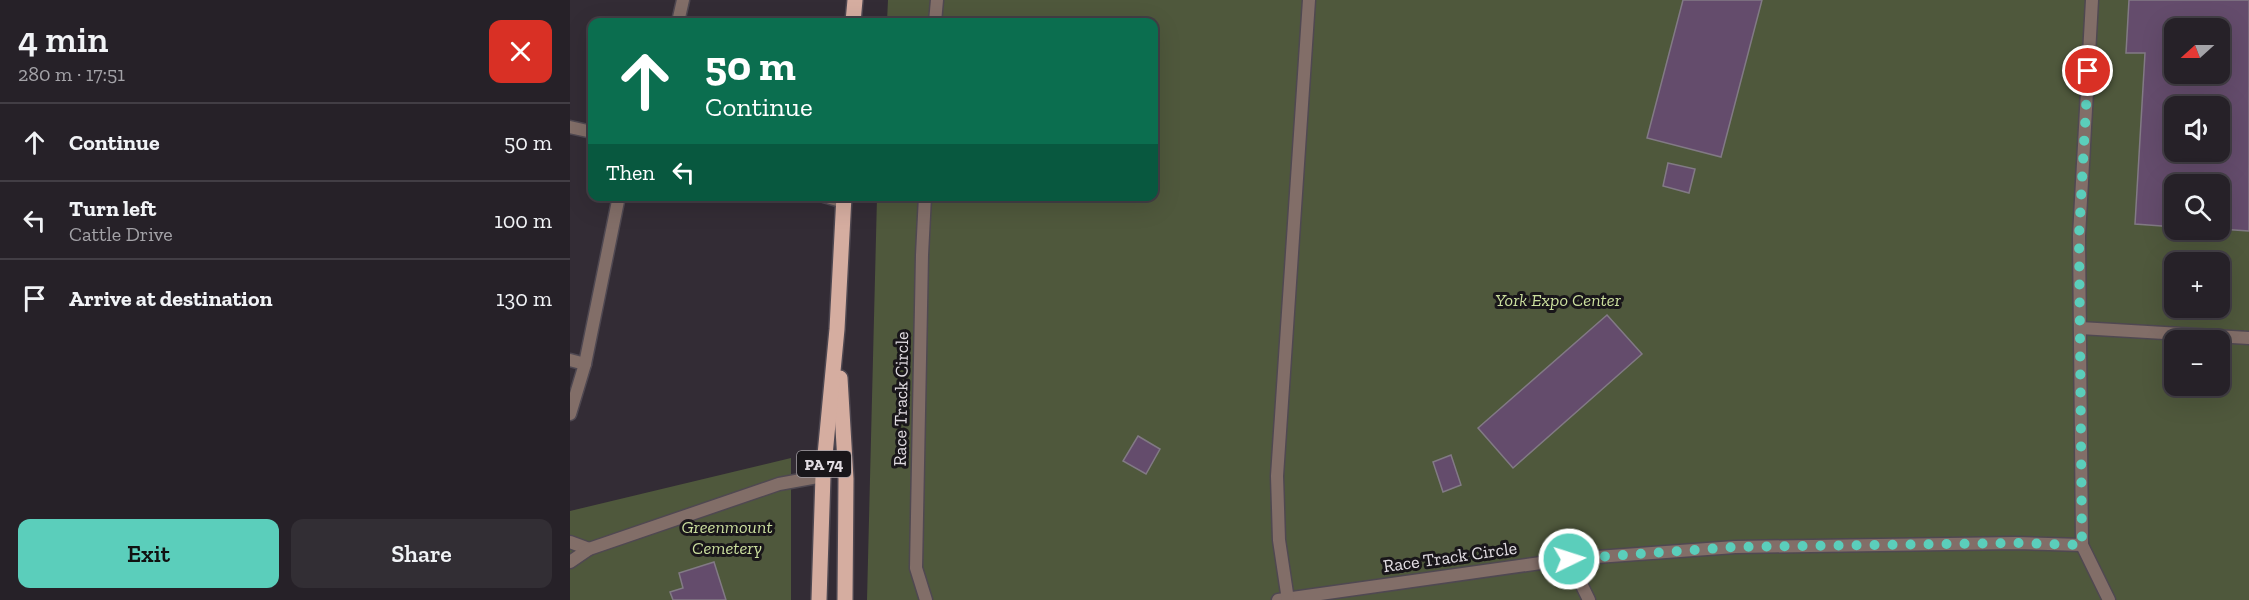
<!DOCTYPE html>
<html lang="en">
<head>
<meta charset="utf-8">
<style>
	body { margin:0; font-family:"Zilla Slab",serif; background:#322e34; color:#f1f3f6; height:100vh; display:flex; flex-direction:column; font-size:22px; white-space:nowrap }
	* { box-sizing:border-box; margin:0 }
	p { font-size:20px; color:#a4a3a8 }
	.icon { flex:none; width:33px; height:33px; fill:none; stroke:currentColor; stroke-width:2; stroke-linecap:round; stroke-linejoin:round }
	.map { position:relative; flex:1; overflow:hidden }
	.drawer { display:flex; flex-direction:column; background:#262128; width:570px }
	.drawer>* { flex:none }
	.guide { position:absolute; left:18px; top:18px; width:570px; height:183px; border-radius:12px; box-shadow:0 6px 24px #0002,0 0 0 2px #423e45; background:#0b6e4f; color:#fff; overflow:hidden }
	.needle { width:39px; rotate:249deg }
	.fabs { position:absolute; left:1594px; top:18px; display:grid; gap:12px }
	.fabs a { display:grid; place-items:center; width:66px; height:66px; border-radius:12px; background:#262128; box-shadow:0 6px 24px #0002,0 0 0 2px #423e45; font-size:30px }
	.pin { position:absolute; display:grid; place-items:center; width:51px; height:51px; color:#fff; margin:-26px; border:3px solid #fff; border-radius:50%; box-shadow:0 2px 6px #0007 }
	.me { position:absolute; width:66px; margin:-33px; rotate:86deg; stroke-linejoin:round; filter:drop-shadow(0 0 4px #0008) }
	.turn { display:flex; align-items:center; gap:21px; height:126px; padding:0 18px; font-size:27px }
	.turn .icon { width:78px; height:78px; stroke-width:2.5 }
	.turn b { display:block; font-size:42px; line-height:51px }
	.then { display:flex; align-items:center; height:57px; padding:0 18px; background:#0003; gap:12px; font-size:22px }
	.round { display:grid; place-items:center; flex:none; width:63px; height:63px; border-radius:12px; background:#322e34 }
	.head { display:flex; align-items:center; justify-content:space-between; height:102px; padding:0 18px }
	h1 { font-size:36px; font-weight:600; line-height:45px }
	.primary-button { display:flex; gap:12px; margin-top:auto; padding:12px 18px }
	.primary-button a { flex:1; height:69px; border-radius:12px; background:#5bcebb; color:#111; font-size:24px; font-weight:600; line-height:69px; text-align:center }
	.primary-button a+a { background:#322e34; color:#f1f3f6 }
	ul { padding:0; list-style:none }
	li { display:flex; align-items:center; gap:18px; height:78px; padding:0 18px; border-top:2px solid #423e45 }
	li div { flex:1 }
	li b { display:block; font-size:22px }
	li em { font-style:normal }
	main { display:flex; flex:1; min-height:0 }
	.map>svg:first-child { display:block }
	.green { fill:#4f583c; fill-rule:evenodd }
	.building { fill:#644c6c; stroke:#827a85; stroke-width:1.5; fill-rule:evenodd }
	.lines { fill:none; stroke-linecap:round; stroke-linejoin:round }
	.service-casing { stroke:#4f4851; stroke-width:15 }
	.minor-casing { stroke:#4f4851; stroke-width:15 }
	.primary-casing { stroke:#4f4851; stroke-width:18 }
	.service { stroke:#826e68; stroke-width:12 }
	.minor { stroke:#826e68; stroke-width:12 }
	.primary { stroke:#d5ada0; stroke-width:15 }
	.route { stroke:#5bcebb; stroke-width:10; stroke-dasharray:0 18 }
	.labels { text-anchor:middle; dominant-baseline:central; stroke-width:6; stroke-linejoin:round; paint-order:stroke }
	.shield { fill:#19161a; stroke:#a6a1a7; stroke-width:1.5 }
	.shield-label { font-size:16px; font-weight:bold; fill:#e2dde3 }
	.park-label { font-size:18px; font-style:italic; fill:#cbdf9e; stroke:#19161a }
	.street-label { font-size:18px; fill:#e2dde3; stroke:#19161a }
</style>
</head>
<body>
<main>
<section class="drawer">
<div class="head"><div><h1>4 min</h1><p>280 m · 17:51</p></div><a class="round" style="background:#d93025;color:#fff"><svg class="icon" aria-label="close" viewBox="0 0 24 24"><path d="M6 6l12 12M18 6L6 18"/></svg></a></div>
<ul>
<li><svg class="icon" aria-label="ahead" viewBox="0 0 24 24"><path d="M12 20V5M6 11l6-6 6 6"/></svg><div><b>Continue</b></div><em>50 m</em></li>
<li><svg class="icon" aria-label="left" viewBox="0 0 24 24"><path d="M17 20v-9H6M10 6l-5 5 5 5"/></svg><div><b>Turn left</b><p>Cattle Drive</p></div><em>100 m</em></li>
<li><svg class="icon" aria-label="arrive" viewBox="0 0 24 24"><path d="M6 21V4h12l-3 4 3 4H6"/></svg><div><b>Arrive at destination</b></div><em>130 m</em></li>
</ul>
<div class="primary-button"><a>Exit</a><a>Share</a></div>
</section>
<div class="map">
<svg width="1679" height="600" viewBox="0 0 1679 600">
	<rect width="100%" height="100%" fill="#332c35"/>
	<g class="green">
		<path d="M318 0H1679V600H297L307 197 584 196V22H317ZM1605 28H1650V74H1605ZM1605 106H1650V152H1605ZM1605 184H1650V230H1605ZM1605 262H1650V308H1605ZM1605 340H1650V386H1605Z"/>
		<path d="M221 458V600H0V511Z"/>
	</g>
	<g class="building">
		<path d="M1113 0H1192L1151 157 1077 138Z"/>
		<path d="M1559 0H1679V231L1650 229V184H1605V227L1565 224 1575 53H1556ZM1605 28H1650V74H1605ZM1605 106H1650V152H1605Z"/>
		<path d="M1098 163 1125 169 1119 193 1093 186Z"/>
		<path d="M1037 315 1072 354 943 468 908 428Z"/>
		<path d="M568 436 590 449 576 474 553 461Z"/>
		<path d="M881 455 891 485 873 492 863 462Z"/>
		<path d="M144 562 156 600H103L100 592 113 588 109 573Z"/>
	</g>
	<g class="lines">
		<g class="service-casing">
			<g id="service">
				<path d="M1522 0 1509 236 1512 545 1539 600"/>
				<path d="M365 22 367 0"/>
				<path d="M355 196 352 255 346 568 356 600"/>
				<path d="M1510 328 1679 338"/>
				<path d="M0 360 15 364"/>
				<path d="M0 542 19 549"/>
				<path d="M999 559 1019 600"/>
				<path d="M0 562 19 549 209 484 253 476"/>
				<path d="M708 600 999 559 1165 547 1446 543 1512 545"/>
				<path d="M718 600 709 540 707 476 739 0"/>
			</g>
		</g>
		<g class="minor-casing">
			<g id="minor">
				<path d="M108 22 113 0"/>
				<path d="M0 127 22 132"/>
				<path d="M254 196 274 202"/>
				<path d="M0 414 15 364 49 196"/>
			</g>
		</g>
		<g class="primary-casing">
			<g id="primary">
				<path d="M283 22 285 0"/>
				<path d="M270 378 276 479 275 600"/>
				<path d="M249 600 253 476 267 329 274 196"/>
			</g>
		</g>
		<use href="#service" class="service"/>
		<use href="#minor" class="minor"/>
		<use href="#primary" class="primary"/>
	</g>
	<g class="lines">
		<path class="route" d="M999 559 1165 547 1446 543 1512 545 1509 236 1518 71"/>
	</g>
	<g class="labels">
		<rect class="shield" x="227" y="451" width="54" height="26" rx="4.5"/>
		<g class="shield-label">
			<text x="254" y="464">PA 74</text>
		</g>
		<g class="park-label">
			<text x="988" y="300">York Expo Center</text>
			<text x="157" y="527">Greenmount<tspan x="157" dy="21">Cemetery</tspan></text>
		</g>
		<g class="street-label">
			<text transform="translate(331 399) rotate(-89)">Race Track Circle</text>
			<text transform="translate(880 557) rotate(-8)">Race Track Circle</text>
		</g>
	</g>
</svg>
<div class="fabs">
<a><svg class="needle" viewBox="-14 -14 28 28"><path d="M0-13l5 13h-10z" fill="#e53935"/><path d="M0 13l5-13h-10z" fill="#a4a3a8"/></svg></a>
<a><svg class="icon" aria-label="sound" viewBox="0 0 24 24"><path d="M4 9h4l5-4v14l-5-4H4zM17 9q2 3 0 6"/></svg></a>
<a><svg class="icon" aria-label="search" viewBox="0 0 24 24"><circle cx="10" cy="10" r="6"/><path d="M15 15l6 6"/></svg></a>
<a>+</a>
<a>−</a>
</div>
<div class="pin" style="left:1518px;top:71px;background:#d93025"><svg class="icon" aria-label="arrive" viewBox="0 0 24 24"><path d="M6 21V4h12l-3 4 3 4H6"/></svg></div>
<svg class="me" style="left:999px;top:559px" viewBox="-20 -20 40 40"><circle r="17" fill="#5bcebb" stroke="#fff" stroke-width="3"/><path d="M0-11L8 9 0 5-8 9z" fill="#fff"/></svg>
<div class="guide">
<div class="turn"><svg class="icon" aria-label="ahead" viewBox="0 0 24 24"><path d="M12 20V5M6 11l6-6 6 6"/></svg><div><b>50 m</b>Continue</div></div>
<div class="then">Then<svg class="icon" aria-label="left" viewBox="0 0 24 24"><path d="M17 20v-9H6M10 6l-5 5 5 5"/></svg></div>
</div>
</div>
</main>
</body>
</html>
